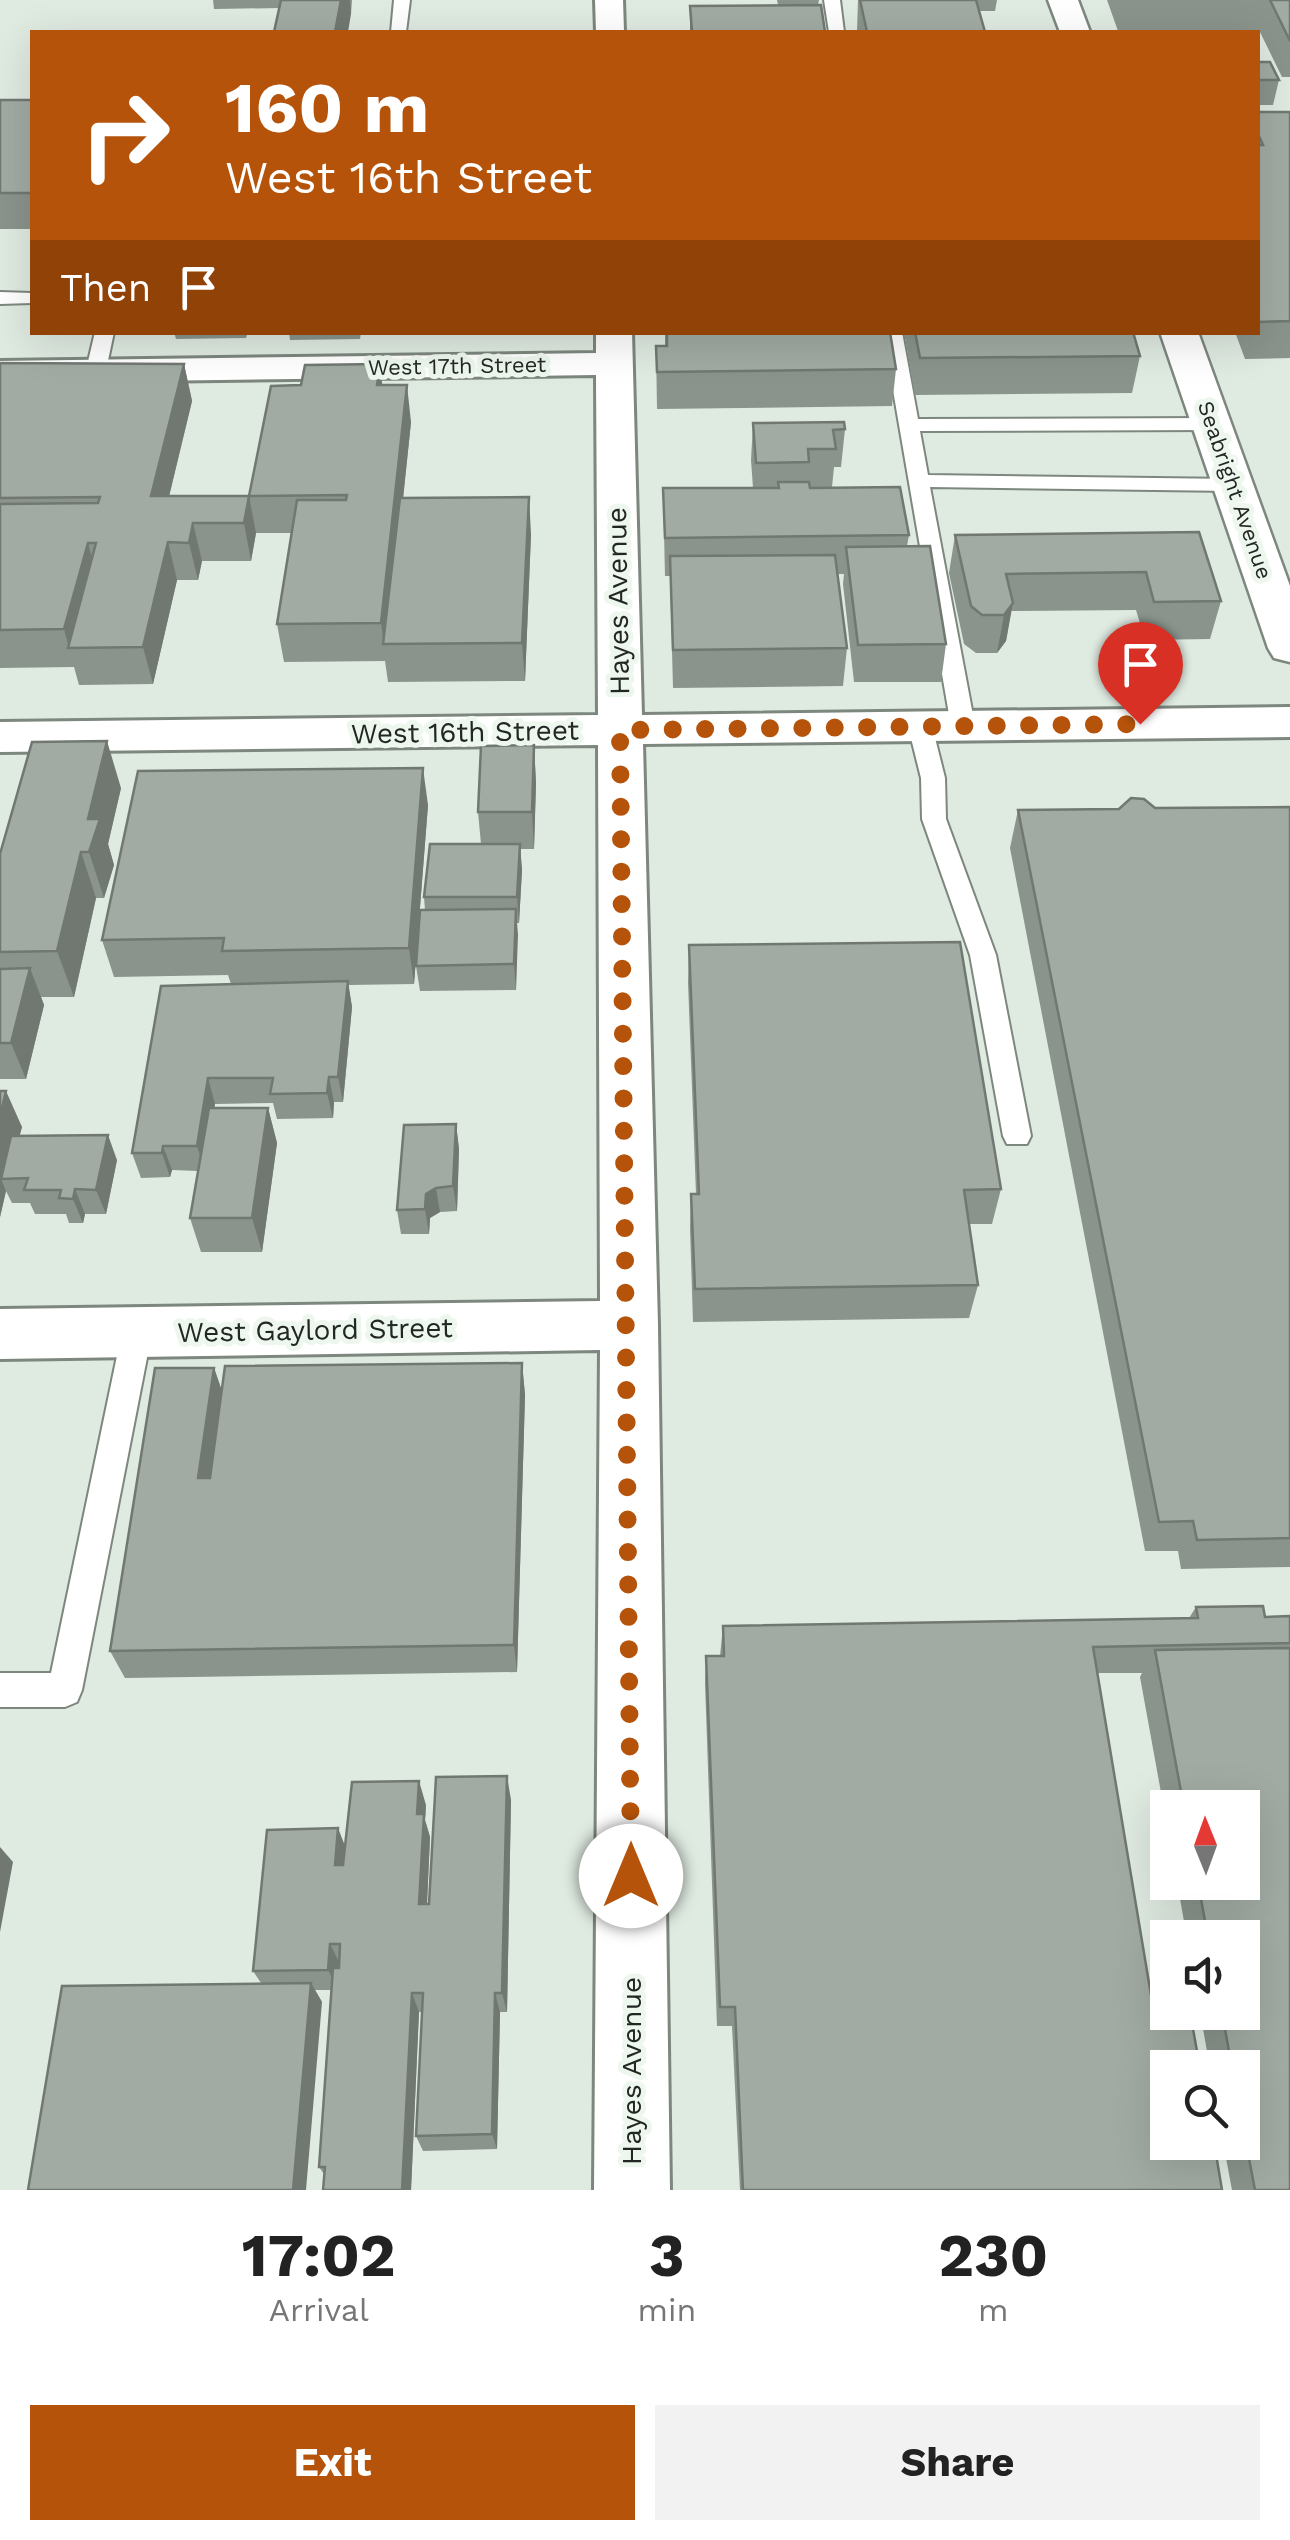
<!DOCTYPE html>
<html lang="en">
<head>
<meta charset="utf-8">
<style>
	body { margin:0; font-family:"Work Sans",sans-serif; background:#f2f2f2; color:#222; height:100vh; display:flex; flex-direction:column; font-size:38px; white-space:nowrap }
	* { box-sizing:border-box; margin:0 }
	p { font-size:32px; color:#767676 }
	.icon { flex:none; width:55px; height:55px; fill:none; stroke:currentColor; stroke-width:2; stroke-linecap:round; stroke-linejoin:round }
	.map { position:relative; height:2190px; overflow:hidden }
	.side { display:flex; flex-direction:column; background:#fff; flex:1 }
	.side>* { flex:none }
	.banner { position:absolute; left:30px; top:30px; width:1230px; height:305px; border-radius:0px; box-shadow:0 10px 40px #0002; background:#b45309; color:#fff; overflow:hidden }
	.needle { width:65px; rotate:359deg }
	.tools { position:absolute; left:1150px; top:1790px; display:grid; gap:20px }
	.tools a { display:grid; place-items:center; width:110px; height:110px; border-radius:0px; background:#fff; box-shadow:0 10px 40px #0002; font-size:50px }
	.pin { position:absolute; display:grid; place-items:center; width:85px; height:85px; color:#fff; margin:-102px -42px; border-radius:50% 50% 50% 0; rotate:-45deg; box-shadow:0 0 10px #0007 }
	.pin .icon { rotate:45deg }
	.me { position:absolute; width:110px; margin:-55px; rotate:0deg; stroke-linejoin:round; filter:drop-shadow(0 0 8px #0008) }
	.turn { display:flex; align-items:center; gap:35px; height:210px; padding:0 30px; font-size:45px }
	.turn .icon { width:130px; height:130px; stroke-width:2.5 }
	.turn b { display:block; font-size:70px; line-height:85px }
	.then { display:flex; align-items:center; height:95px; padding:0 30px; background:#0003; gap:20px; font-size:38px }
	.eta { display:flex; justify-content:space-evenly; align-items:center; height:170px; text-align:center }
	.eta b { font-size:60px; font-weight:700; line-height:70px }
	.cta { display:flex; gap:20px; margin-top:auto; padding:20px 30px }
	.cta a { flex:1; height:115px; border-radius:0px; background:#b45309; color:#fff; font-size:40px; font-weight:700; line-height:115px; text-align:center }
	.cta a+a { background:#f2f2f2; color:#222 }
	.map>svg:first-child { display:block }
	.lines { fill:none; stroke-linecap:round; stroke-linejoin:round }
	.lane-casing { stroke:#7d877e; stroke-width:4 }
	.street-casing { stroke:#7d877e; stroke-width:6 }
	.secondary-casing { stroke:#7d877e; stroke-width:5 }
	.lane { fill:#fff; fill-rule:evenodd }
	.street { fill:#fff; fill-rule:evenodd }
	.secondary { fill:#fff; fill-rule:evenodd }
	.wall { fill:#8a938c }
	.shaded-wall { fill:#717872 }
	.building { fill:#a1aba3; stroke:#717872; stroke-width:2.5 }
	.route { stroke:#b45309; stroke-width:18; stroke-dasharray:0 32.4 }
	.labels { text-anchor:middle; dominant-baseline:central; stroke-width:10; stroke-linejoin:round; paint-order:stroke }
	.far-street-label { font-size:22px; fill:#232724; stroke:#edf7ee }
	.street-label { font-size:28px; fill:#232724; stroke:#edf7ee }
</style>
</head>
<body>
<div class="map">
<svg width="1290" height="2190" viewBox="0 0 1290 2190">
	<rect width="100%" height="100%" fill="#dfeae1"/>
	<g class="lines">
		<g class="lane-casing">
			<g id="lane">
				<path d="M394 0H410L406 32H391Z"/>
				<path d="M824 0H840L844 32H829Z"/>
				<path d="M0 292 32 293V303L0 304Z"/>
				<path d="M95 332H114L106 370 96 376 86 370Z"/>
				<path d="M883 332H902L918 419 1211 418 1221 424 1211 430 920 431 928 475 1234 479 1244 485 1234 491 930 487 975 726 963 734 951 726Z"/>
				<path d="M920 718 932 726 945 778 946 819 996 955 1031 1136 1027 1144H1007L1003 1136 970 955 922 819 921 778 908 726Z"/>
				<path d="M137 1319 148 1323 152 1332 82 1690 77 1702 65 1707H0V1673H51L122 1332 126 1323Z"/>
			</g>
		</g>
		<g class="street-casing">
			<g id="street">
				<path d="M595 0H623L624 32H596Z"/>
				<path d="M596 332H632L642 715 1290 707V737L643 744 658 1325 670 2190H594L600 1350 0 1359V1309L600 1301 598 745 0 752V722L598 715 596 375 0 383V361L596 353Z"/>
			</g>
		</g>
		<g class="secondary-casing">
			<g id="secondary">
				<path d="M1048 0H1078L1090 32H1060Z"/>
				<path d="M1160 332H1198L1290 586V662L1274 658 1268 648Z"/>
			</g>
		</g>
		<use href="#lane" class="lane"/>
		<use href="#street" class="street"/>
		<use href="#secondary" class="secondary"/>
	</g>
	<g class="wall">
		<path d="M213 0H352L351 14 279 8 214 9Z"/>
		<path d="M777 0H819L818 5 825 32H690V6L778 5Z"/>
		<path d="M858 0H997L995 11H979L985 32H857Z"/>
		<path d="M1107 0H1290V77H1282L1259 30 1118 31Z"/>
		<path d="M1258 62 1279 80 1273 105H1258Z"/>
		<rect x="0" y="100" width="32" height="129"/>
		<path d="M1258 112H1290V358L1245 359 1235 332H1258Z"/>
		<path d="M174 332H248L246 338 176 339Z"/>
		<path d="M289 332H361L360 339 290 340Z"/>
		<path d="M508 332H550V334L508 335Z"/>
		<path d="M665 332H890L896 369 892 406 657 409 656 346H665Z"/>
		<path d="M904 332H1133L1140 356 1132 393 915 395Z"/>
		<path d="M0 363 184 364 192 401 169 496H249L382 385 411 422 403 498 531 534 525 681 388 682 385 661 284 662 277 624 292 533H256L251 561H202L198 580H177L153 684 79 685 74 667 0 668Z"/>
		<path d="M753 423 845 429 841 467H834L832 487H810V488L909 535 907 546 946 644 941 682H854L843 584 844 574H838L847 648 843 686 673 688 670 576H665L663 488H753L751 460Z"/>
		<path d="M1199 532 1221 601 1210 639 1145 640 1136 610 1011 611 1006 641 997 653H976L964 644 949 573 955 535Z"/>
		<path d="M534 745 536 783 534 849H520L522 870 519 923H517L516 990 420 991 416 966 425 910 424 897 481 844 478 812Z"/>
		<path d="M121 788 108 844 114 865 104 898H96L74 997H41L44 1005 26 1079H0V854Z"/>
		<path d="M428 805 414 984 348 985 352 1007 343 1102H334L333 1118 277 1119 273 1103 215 1104 214 1108H268L277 1143 262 1252H201L190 1218 198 1171 172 1170 170 1177 141 1178 132 1153 231 984 228 975 114 977 102 940Z"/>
		<path d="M1290 807V1567L1181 1569 1178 1551H1145L1010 848 1018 810Z"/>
		<path d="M689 945 1001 1189 992 1224H969L978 1285 969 1318 693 1322 690 1228 691 1194H696L688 982Z"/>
		<path d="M0 1091 22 1127 19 1136 117 1160 106 1214H85L83 1223H69L66 1214H35L30 1203H12L6 1191 0 1217Z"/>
		<path d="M456 1124 459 1149 457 1211 440 1212 430 1218 429 1234H401L397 1210Z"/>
		<path d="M522 1363 525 1395 517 1672 125 1678 110 1651 214 1368 222 1391Z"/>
		<path d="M1196 1607 1265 1617 1290 1616V2190H1232L1223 2142H1242V2068H1210L1200 2012H1242V1938H1187L1177 1882H1242V1808H1168V1831L1140 1677 1142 1673H1097L1152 2001 1222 2190H740L732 2026H717L705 1683 706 1656H720L723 1626 1189 1618Z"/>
		<path d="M511 1800 507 2012H500L497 2149 423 2151 416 2136 422 2012H419L411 2190H323L324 2174 319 2167 332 1990H315L322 2002 261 1983 253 1971 345 1846 426 1805 425 1820 430 1837 427 1904H429Z"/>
	</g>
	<g class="shaded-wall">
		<path d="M341 0H350L351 14 348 32H335Z"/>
		<path d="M184 364 192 401 160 534 151 496Z"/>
		<path d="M380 364 384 401 377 385Z"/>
		<path d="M407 385 411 422 388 644H384L381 623Z"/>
		<path d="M249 496 256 533 251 561 244 523Z"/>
		<path d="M529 497 531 534 525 681 522 643Z"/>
		<path d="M193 523 202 561 198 580 189 543Z"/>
		<path d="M168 542 177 580 153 684 143 647Z"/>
		<path d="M88 543 98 581 69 648 64 629Z"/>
		<path d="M1013 603 1006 641 997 653 1004 615Z"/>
		<path d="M107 741 121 788 108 844 114 865 104 898 89 852 88 819Z"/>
		<path d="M534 745 536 783 534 849 532 812Z"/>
		<path d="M423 768 428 805 414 984 409 948Z"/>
		<path d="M520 844 522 870 519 923 517 897Z"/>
		<path d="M81 852 96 898 74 997 57 951Z"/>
		<path d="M516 909 518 935 516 990 514 964Z"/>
		<path d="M30 968 44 1005 26 1079 11 1043Z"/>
		<path d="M348 981 352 1007 343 1102 338 1077Z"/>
		<path d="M329 1077 334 1102 333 1118 327 1093Z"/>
		<path d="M208 1078 215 1104 205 1171 197 1146Z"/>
		<path d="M6 1091 22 1127 9 1178 1 1179 6 1191 0 1217V1117Z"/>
		<path d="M268 1108 277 1143 262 1252 252 1218Z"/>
		<path d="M456 1124 459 1149 457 1211 453 1186Z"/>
		<path d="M108 1135 117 1160 106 1214 96 1190Z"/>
		<path d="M163 1146 172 1170 170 1177 162 1153Z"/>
		<path d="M436 1188 440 1212 430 1218 429 1234 425 1209 426 1194Z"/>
		<path d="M75 1189 85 1214 83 1223 73 1199Z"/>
		<path d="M522 1363 525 1395 517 1672 514 1645Z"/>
		<path d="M214 1368 225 1400 211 1508 198 1478Z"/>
		<path d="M507 1776 511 1800 507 2012 502 1993Z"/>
		<path d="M419 1781 426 1805 425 1820 430 1837 426 1926 419 1904 417 1814Z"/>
		<path d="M338 1828 347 1851 345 1887 335 1865Z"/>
		<path d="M0 1847 13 1862 0 1932Z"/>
		<path d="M330 1944 340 1964 338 1989 328 1970Z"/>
		<path d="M311 1983 322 2002 306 2190H293Z"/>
		<path d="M412 1993 419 2012 411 2190H402Z"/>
		<path d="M495 1993 500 2012 497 2149 492 2134Z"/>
	</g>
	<g class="building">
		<path d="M281 0H341L335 32H274Z"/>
		<path d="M860 0H976L985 32H867Z"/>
		<path d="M1270 0H1290V41Z"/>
		<path d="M821 5 825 32H692L690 6Z"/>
		<path d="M1258 62H1270L1279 80H1258Z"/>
		<rect x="0" y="100" width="32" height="93"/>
		<path d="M1258 112H1290V321L1258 322V145H1263L1258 134Z"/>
		<path d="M667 332H890L896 369 657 372 656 346H667Z"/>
		<path d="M915 332H1133L1140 356 920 358Z"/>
		<path d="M0 363 184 364 151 496H249L244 523H193L189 543 168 542 143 647 68 648 96 543H88L64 629 0 630V504L98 503 100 497 0 498Z"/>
		<path d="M380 364 377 385H407L381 623 277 624 297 500H346L347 495 249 496 271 386 301 385 305 365Z"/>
		<path d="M844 422 845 429 833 430 836 449H808L809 462 756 463 753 423Z"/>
		<path d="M778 482H809L810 488 900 487 909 535 665 538 663 488H779Z"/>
		<path d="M529 497 522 643 383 644 400 498Z"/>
		<path d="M1199 532 1221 601 1154 602 1146 572 1006 574 1013 603 1004 615H982L971 606 955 535Z"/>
		<path d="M930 546 946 644 858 645 846 547Z"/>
		<path d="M835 555 847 648 673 650 670 556Z"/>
		<path d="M107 741 88 819H100L89 852H81L57 951 0 952V854L32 742Z"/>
		<path d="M534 745 532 812H478L481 746Z"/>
		<path d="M423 768 409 948 222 951 224 938 102 940 138 771Z"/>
		<path d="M1131 798 1144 799 1155 808 1290 807V1538L1197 1540 1193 1521 1159 1522 1018 810 1119 809Z"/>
		<path d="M430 844H520L517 897H424Z"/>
		<path d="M516 909 514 964 416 966 420 910Z"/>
		<path d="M960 942 1001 1189 964 1190 978 1285 695 1289 691 1194H699L689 945Z"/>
		<path d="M30 968 11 1043H0V969Z"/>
		<path d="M348 981 338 1077H329L327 1093 270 1094 273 1078H208L197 1146H163L162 1153H132L161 986Z"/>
		<path d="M0 1091H6L0 1117Z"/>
		<path d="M209 1108H268L252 1218H190Z"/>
		<path d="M456 1124 453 1186 436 1188 426 1194 425 1209 397 1210 404 1125Z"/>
		<path d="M108 1135 96 1190 75 1189 73 1199 59 1198 61 1190H24L28 1178 1 1179 11 1136Z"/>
		<path d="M522 1363 514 1645 110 1651 155 1368H214L198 1478H210L225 1366Z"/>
		<path d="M1263 1606 1265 1617 1290 1616V1643L1093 1647 1152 2001 1168 2000V2012H1190L1200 2068H1168V2142H1214L1222 2190H743L735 2007H720L706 1656H724L723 1626 1198 1618 1196 1607Z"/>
		<path d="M1290 1648V2190H1255L1242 2122V2068H1232L1222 2012H1242V1938H1208L1198 1882H1242V1808H1184L1155 1650Z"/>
		<path d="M507 1776 502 1993H495L492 2134 416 2136 423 1993H412L402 2190H323L325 2167H319L333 1968H339L340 1944H330L328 1970 253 1971 267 1830 338 1828 335 1865H343L352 1782 419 1781 417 1814H424L419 1904H429L436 1777Z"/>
		<path d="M311 1983 293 2190H28L62 1986Z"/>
	</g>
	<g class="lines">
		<path class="route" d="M631 1876 620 730 1140 724"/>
	</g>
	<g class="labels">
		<g class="far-street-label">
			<text transform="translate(457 366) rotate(-1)">West 17th Street</text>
			<text transform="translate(1235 490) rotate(71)">Seabright Avenue</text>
		</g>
		<g class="street-label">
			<text transform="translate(618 601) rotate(-91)">Hayes Avenue</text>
			<text transform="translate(465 732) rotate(-1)">West 16th Street</text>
			<text transform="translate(315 1330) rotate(-1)">West Gaylord Street</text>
			<text transform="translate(631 2071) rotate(-90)">Hayes Avenue</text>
		</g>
	</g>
</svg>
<div class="tools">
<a><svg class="needle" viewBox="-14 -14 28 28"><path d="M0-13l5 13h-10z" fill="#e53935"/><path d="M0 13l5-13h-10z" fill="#767676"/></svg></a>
<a><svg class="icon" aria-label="sound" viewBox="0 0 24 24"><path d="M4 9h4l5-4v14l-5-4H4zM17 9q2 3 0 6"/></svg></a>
<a><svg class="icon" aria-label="search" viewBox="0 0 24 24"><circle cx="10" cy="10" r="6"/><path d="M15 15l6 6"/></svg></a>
</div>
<div class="pin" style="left:1140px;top:724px;background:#d93025"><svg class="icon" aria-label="arrive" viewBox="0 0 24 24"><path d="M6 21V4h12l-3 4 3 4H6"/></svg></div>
<svg class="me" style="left:631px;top:1876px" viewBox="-20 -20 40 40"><circle r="19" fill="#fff"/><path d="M0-13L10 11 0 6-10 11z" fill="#b45309"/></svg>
<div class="banner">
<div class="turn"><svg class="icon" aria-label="right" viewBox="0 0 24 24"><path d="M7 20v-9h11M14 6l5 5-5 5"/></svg><div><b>160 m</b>West 16th Street</div></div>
<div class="then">Then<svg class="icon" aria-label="arrive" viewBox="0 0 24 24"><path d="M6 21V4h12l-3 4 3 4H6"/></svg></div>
</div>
</div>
<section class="side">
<div class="eta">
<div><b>17:02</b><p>Arrival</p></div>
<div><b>3</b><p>min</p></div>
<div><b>230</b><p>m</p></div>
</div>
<div class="cta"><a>Exit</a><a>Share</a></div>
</section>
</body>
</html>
